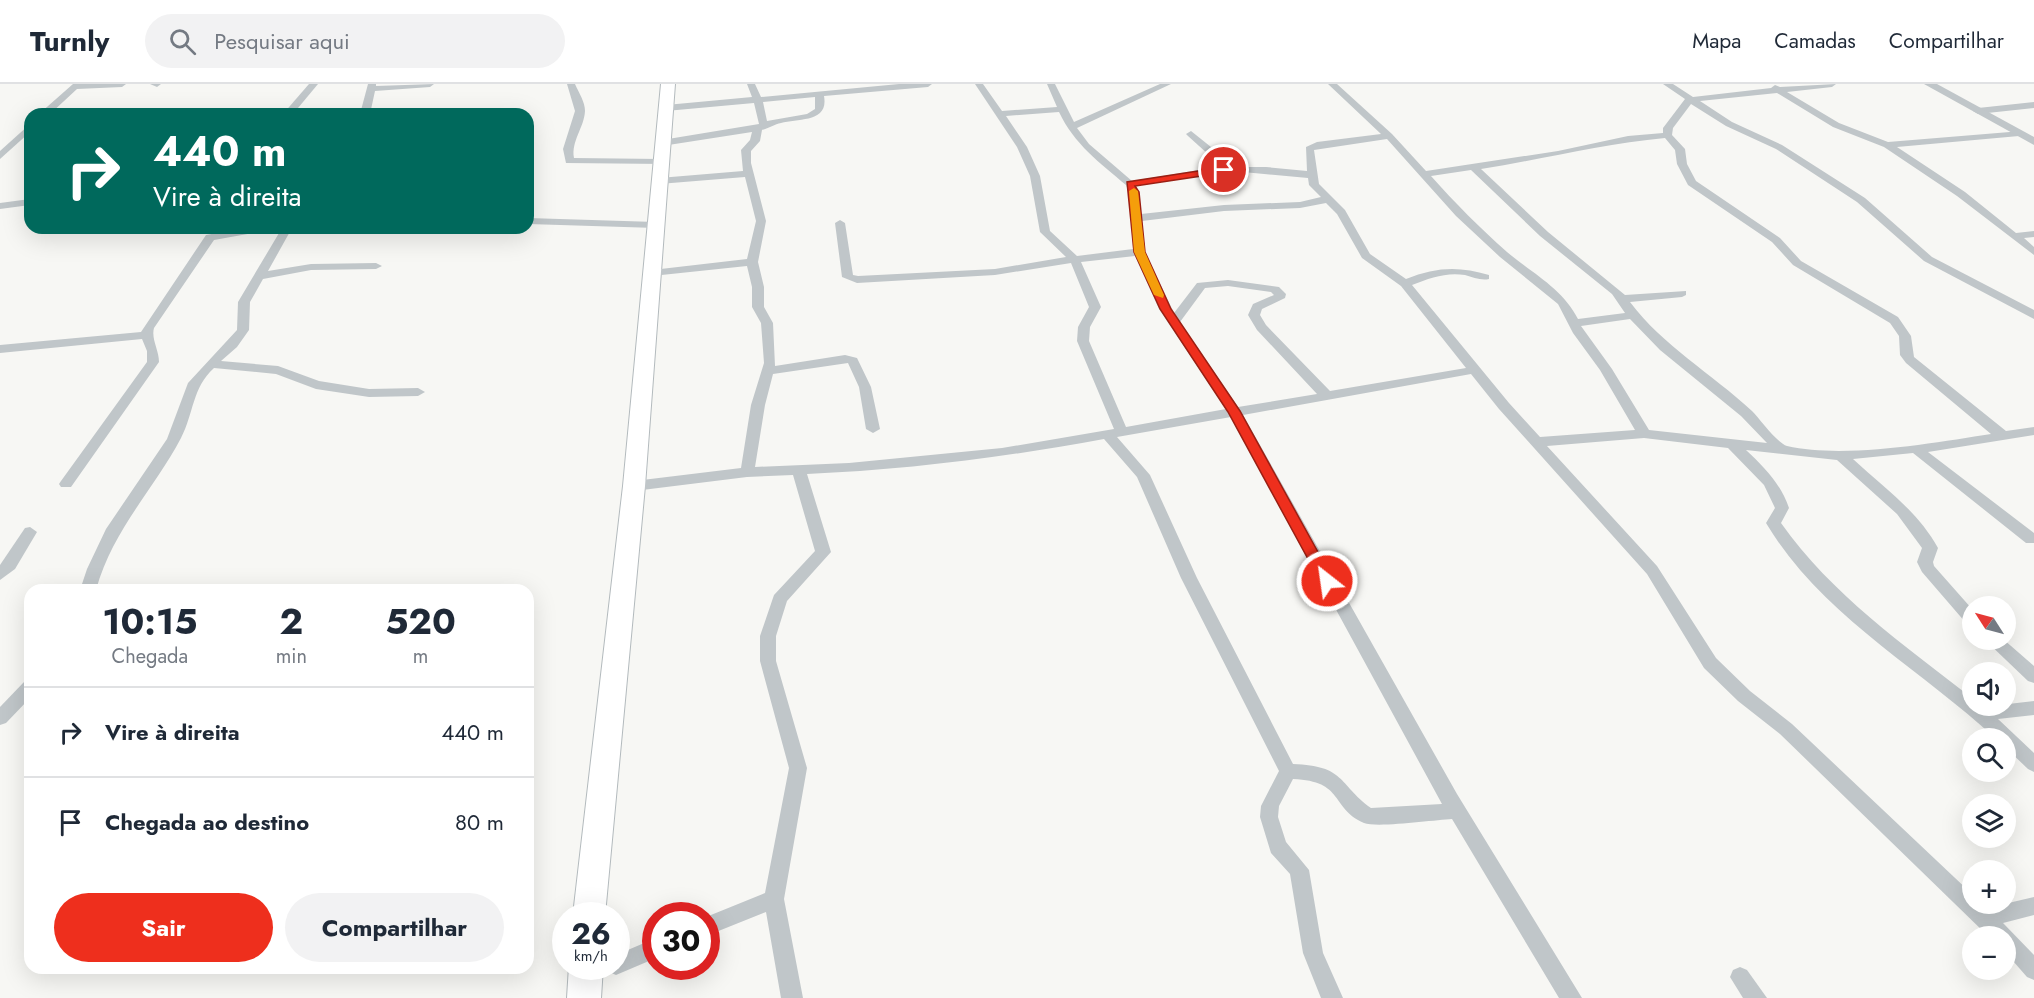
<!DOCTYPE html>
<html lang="pt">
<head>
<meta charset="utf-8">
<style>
	body { margin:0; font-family:Jost,sans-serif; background:#f2f2f3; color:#1f2937; height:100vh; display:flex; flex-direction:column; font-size:22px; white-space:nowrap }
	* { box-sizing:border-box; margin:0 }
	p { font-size:20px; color:#747a83 }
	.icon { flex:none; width:33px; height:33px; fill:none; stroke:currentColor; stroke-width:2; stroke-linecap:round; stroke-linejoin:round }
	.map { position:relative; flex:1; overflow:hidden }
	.side { position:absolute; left:24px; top:500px; width:510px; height:390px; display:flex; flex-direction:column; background:#fff; border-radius:18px; box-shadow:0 6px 24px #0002 }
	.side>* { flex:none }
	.top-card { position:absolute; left:24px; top:24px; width:510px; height:126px; border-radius:18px; box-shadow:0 6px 24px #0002; background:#00695c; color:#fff; overflow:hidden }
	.needle { width:39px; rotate:306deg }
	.buttons { position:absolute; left:1962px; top:512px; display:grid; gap:12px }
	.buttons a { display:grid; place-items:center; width:54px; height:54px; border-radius:50%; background:#fff; box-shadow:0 6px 24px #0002; font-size:30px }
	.speed { position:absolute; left:552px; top:818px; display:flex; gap:12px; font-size:30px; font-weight:700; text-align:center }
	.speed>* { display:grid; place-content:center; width:78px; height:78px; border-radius:50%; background:#fff; box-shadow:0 6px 24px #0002; line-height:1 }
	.speed small { font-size:15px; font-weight:400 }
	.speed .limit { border:9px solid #d22; background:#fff; color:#111 }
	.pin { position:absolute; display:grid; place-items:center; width:51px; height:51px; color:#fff; margin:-26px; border:3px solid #fff; border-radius:50%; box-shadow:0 2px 6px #0007 }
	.me { position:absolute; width:66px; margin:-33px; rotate:330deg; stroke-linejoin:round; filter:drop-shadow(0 0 4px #0008) }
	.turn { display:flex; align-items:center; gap:21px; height:126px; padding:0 30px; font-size:27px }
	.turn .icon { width:78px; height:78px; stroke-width:2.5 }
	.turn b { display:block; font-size:42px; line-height:51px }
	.eta { display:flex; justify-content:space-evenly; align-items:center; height:102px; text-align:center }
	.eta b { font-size:36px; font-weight:700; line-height:42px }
	.cta { display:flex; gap:12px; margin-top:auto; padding:12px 30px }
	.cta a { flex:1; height:69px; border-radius:36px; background:#ee2f1d; color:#fff; font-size:24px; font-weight:700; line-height:69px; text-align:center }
	.cta a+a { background:#f2f2f3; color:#1f2937 }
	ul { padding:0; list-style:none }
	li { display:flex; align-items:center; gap:18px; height:90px; padding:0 30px; border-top:2px solid #e0e1e3 }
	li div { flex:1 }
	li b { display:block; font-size:22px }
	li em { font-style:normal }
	header { display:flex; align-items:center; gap:36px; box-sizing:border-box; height:84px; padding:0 30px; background:#fff; border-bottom:2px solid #e0e1e3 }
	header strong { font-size:28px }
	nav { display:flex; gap:33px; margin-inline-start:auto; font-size:21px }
	.search { width:420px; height:54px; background:#f2f2f3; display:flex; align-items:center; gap:15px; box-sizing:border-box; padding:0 21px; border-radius:33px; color:#747a83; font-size:22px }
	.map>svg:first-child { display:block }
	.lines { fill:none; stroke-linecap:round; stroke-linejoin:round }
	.primary-casing { stroke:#b3babd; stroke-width:2 }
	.minor { fill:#c0c6c9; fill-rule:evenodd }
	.tertiary { fill:#c0c6c9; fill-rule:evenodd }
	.primary { fill:#fff; fill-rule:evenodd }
	.route { fill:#ee2f1d; stroke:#9b1f13; stroke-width:1.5 }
	.slow { fill:#f59e0b }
</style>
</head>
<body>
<header>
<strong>Turnly</strong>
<div class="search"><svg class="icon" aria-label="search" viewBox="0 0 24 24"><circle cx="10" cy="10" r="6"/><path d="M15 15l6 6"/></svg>Pesquisar aqui</div>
<nav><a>Mapa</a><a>Camadas</a><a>Compartilhar</a></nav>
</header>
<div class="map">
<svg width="2034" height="914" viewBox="0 0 2034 914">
	<rect width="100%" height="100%" fill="#f7f7f4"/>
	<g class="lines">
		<g class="primary-casing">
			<g id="primary">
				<path d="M661 0H675L645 402 605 831H573L623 402Z"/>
				<path d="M569 882H603L601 914H567Z"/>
			</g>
		</g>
		<g class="minor">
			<path d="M73 0H126L122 3 77 5 50 30H39Z"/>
			<path d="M150 0H161L157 3Z"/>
			<path d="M309 0H318L293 30H283Z"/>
			<path d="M368 0H376V2L434 0 430 3 375 7 370 30H360Z"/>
			<path d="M567 0H575C579 9 585 18 585 27 584 44 571 57 574 74L661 75 665 76V80L566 79 563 65 575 27Z"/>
			<path d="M747 0H755L761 13 899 0H932L928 3 824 12C829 39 798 34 781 39 775 40 769 44 762 46L760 57 751 67V79L766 137 758 178 764 203V223L773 239 775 282 845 271 857 274 871 303 880 345 873 349 866 345 859 303 848 279 773 290 765 321 755 383 849 379 1002 364 1114 345 1077 257 1078 243 1089 223 1071 179 995 191 857 199 842 193 835 139 840 136 845 139 853 191 858 192 995 185 1066 173 1040 148 1030 92 1017 63 975 0H983L1002 27 1057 23 1047 0H1055L1074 38 1160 0H1171L1077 44 1089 60 1132 97 1217 83 1209 71 1188 52 1186 50 1191 47 1216 67 1227 83H1266L1307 87 1306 63 1317 58 1381 50 1328 0H1337L1392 50 1426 87 1558 67 1628 52 1663 49V44L1685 15 1663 0H1673L1693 13 1771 4 1775 1 1780 3 1836 0 1832 3 1787 8 1839 39 1888 58 2022 47 2024 49 2019 52 1897 63 1965 108 2016 149 2034 147V153L2024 154 2034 163V171L1957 112 1884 63 1833 43 1777 9 1700 17 1732 38 1782 61 1865 114 1932 173 2034 226V235L1924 177 1857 118 1776 65 1726 42 1691 20 1673 44 1672 51 1685 65 1687 80 1696 97 1780 154 1801 177 1898 233 1911 252 1914 273 2006 347 2034 343V351L1928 368 2034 449V459H2026L1913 369 1853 375C1884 404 1917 426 1938 464L1933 478 1934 482 1972 525V541L1966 539 1922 488 1917 478 1922 464 1897 430 1837 376 1746 366C1764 383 1781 400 1789 424L1781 439C1832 511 1903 560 1972 614V621L1983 623 2034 617V631L1998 635 2034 669V688L2028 685 2006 664V654H1995C1918 583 1821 531 1766 439L1775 424 1764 401 1728 364 1644 354 1547 362 1657 482 1716 574 1750 607 1792 640 1972 810V819H1982L1987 824 2034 813V831L2003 839 2034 871V896L2027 893 2006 869V852H1988L1780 650 1738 617 1704 584 1647 490 1499 325 1471 290 1243 331 1457 710 1582 914H1559L1452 735C1434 736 1377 744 1364 739 1330 724 1345 697 1293 695L1279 722 1278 733 1286 758 1309 786 1323 869 1343 914H1321L1303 869 1290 790 1271 769 1260 733 1261 722 1279 687 1181 494 1137 393 1104 355C1006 373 907 386 807 390L831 468 787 517 776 552V577L807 684 784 815 803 914H781L766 828 706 852V833L765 809 789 684 760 577V552L774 511 815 467 793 391 747 393 634 407 627 402 634 397 741 384 751 321 764 279 761 239 752 223V203L747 182 652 192 646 189 652 186 747 175 756 137 745 93 659 100 654 97 659 94 743 87 741 66 750 56 752 48 662 62 657 59 662 56 759 40 754 19 666 27 661 24 666 21 752 13ZM815 13V25L807 30 767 37 763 18ZM1059 28C1074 60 1100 79 1126 101L1129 109 1133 165 1077 172 1050 147 1040 92 1027 63 1006 32ZM1665 54 1675 66 1677 80 1688 101 1772 158 1793 181 1890 239 1899 252 1900 271 1906 279 1991 350C1933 359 1844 375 1787 362 1777 359 1760 335 1752 327 1711 289 1663 262 1630 218L1682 213 1686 211V207L1625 211 1548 148 1481 85C1543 75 1603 60 1665 54ZM1387 55 1456 132 1500 173 1558 220 1573 249 1600 286 1635 346 1540 353 1509 319 1412 201C1430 194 1446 188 1465 191 1473 193 1481 197 1489 195V191C1459 182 1436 183 1406 195L1370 170 1345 126 1319 100 1314 66ZM1471 86 1540 152 1612 210 1625 229 1578 235C1562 204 1533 190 1507 168 1480 144 1455 119 1431 92ZM1243 88 1308 94 1309 101 1321 113 1300 118 1224 121 1141 130 1139 109 1136 102 1198 91ZM1326 119 1337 130 1362 174 1401 202 1466 284 1330 307 1266 241 1260 231 1262 225 1285 214 1286 210 1279 203 1228 196 1197 199 1174 229 1145 168 1142 137 1224 127 1300 124ZM1135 172 1159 225 1226 325 1126 343 1089 257 1090 243 1101 223 1081 178ZM1228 202 1271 208 1274 211 1253 220 1248 231 1257 246 1317 310 1238 323 1180 238 1205 204ZM1630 235 1660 266 1741 332 1767 359 1649 346 1612 285 1581 242ZM1231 333 1442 720 1371 724C1337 699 1346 682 1293 680L1197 494 1150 391 1117 353Z"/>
			<path d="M2034 18V24L1978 30 1973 27 1978 24Z"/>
			<path d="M30 40V48L0 75V67Z"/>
			<path d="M30 115V121L0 125V119Z"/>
			<path d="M528 134 656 138 661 141 656 144 528 140Z"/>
			<path d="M245 144H270L265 147 214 156 154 244C151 255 159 266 159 278L71 403H61L59 400 61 397 147 278V267L142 255 0 269V261L141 248 206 151Z"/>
			<path d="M282 144H292L268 187 311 180 376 179 382 182 376 185 311 186 263 195 250 218 249 246 237 263 221 277 278 282 319 297 369 305 418 304 425 308 418 312 369 313 316 305 276 290 214 284C192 304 194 329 181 354 153 407 113 445 96 506H80L87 485 106 445 167 355 188 299 237 246 238 218Z"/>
			<path d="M30 443 37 448 15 485 0 496V481L25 444Z"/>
			<path d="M1984 555H2003L2034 582V599L2028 597Z"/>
			<path d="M30 596V614L6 639 0 641V623L24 598Z"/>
			<path d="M656 854V874L616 891 609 888 606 882H616V871Z"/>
			<path d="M1740 883 1747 886 1767 914H1743L1730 893 1733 886Z"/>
		</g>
		<path class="tertiary" d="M1924 0H1937L2034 53V61Z"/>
		<use href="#primary" class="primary"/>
	</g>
	<path class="route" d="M1224 83 1228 84V88L1135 102 1139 108 1145 168 1171 225 1240 327 1334 497 1327 502 1320 497 1228 328 1160 225 1134 168 1127 98Z"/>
	<path class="slow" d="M1134 104 1138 107 1145 168 1164 211 1163 214 1154 211 1134 168 1129 107Z"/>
</svg>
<div class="buttons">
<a><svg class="needle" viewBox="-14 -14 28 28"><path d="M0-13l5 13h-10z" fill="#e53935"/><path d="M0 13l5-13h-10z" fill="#747a83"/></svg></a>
<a><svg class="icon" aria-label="sound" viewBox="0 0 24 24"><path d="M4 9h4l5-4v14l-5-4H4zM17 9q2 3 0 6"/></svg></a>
<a><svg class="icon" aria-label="search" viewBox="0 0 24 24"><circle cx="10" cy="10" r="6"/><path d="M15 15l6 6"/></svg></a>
<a><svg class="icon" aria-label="layers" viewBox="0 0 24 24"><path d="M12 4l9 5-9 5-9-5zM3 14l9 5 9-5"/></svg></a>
<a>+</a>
<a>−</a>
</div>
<div class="speed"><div>26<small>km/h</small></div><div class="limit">30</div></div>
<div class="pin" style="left:1224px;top:86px;background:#d93025"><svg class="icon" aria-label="arrive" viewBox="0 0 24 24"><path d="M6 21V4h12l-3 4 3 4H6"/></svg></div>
<svg class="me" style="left:1327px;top:497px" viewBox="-20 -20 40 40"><circle r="17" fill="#ee2f1d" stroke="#fff" stroke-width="3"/><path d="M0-11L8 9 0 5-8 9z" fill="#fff"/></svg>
<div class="top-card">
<div class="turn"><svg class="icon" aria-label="right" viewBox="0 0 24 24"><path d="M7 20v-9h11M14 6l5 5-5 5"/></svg><div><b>440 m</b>Vire à direita</div></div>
</div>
<section class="side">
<div class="eta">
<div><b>10:15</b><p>Chegada</p></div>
<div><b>2</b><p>min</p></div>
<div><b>520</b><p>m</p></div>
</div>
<ul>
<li><svg class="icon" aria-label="right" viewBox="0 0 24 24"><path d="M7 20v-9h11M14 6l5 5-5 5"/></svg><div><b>Vire à direita</b></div><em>440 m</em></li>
<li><svg class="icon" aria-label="arrive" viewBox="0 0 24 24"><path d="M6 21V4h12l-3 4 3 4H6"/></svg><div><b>Chegada ao destino</b></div><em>80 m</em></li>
</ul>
<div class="cta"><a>Sair</a><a>Compartilhar</a></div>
</section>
</div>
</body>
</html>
